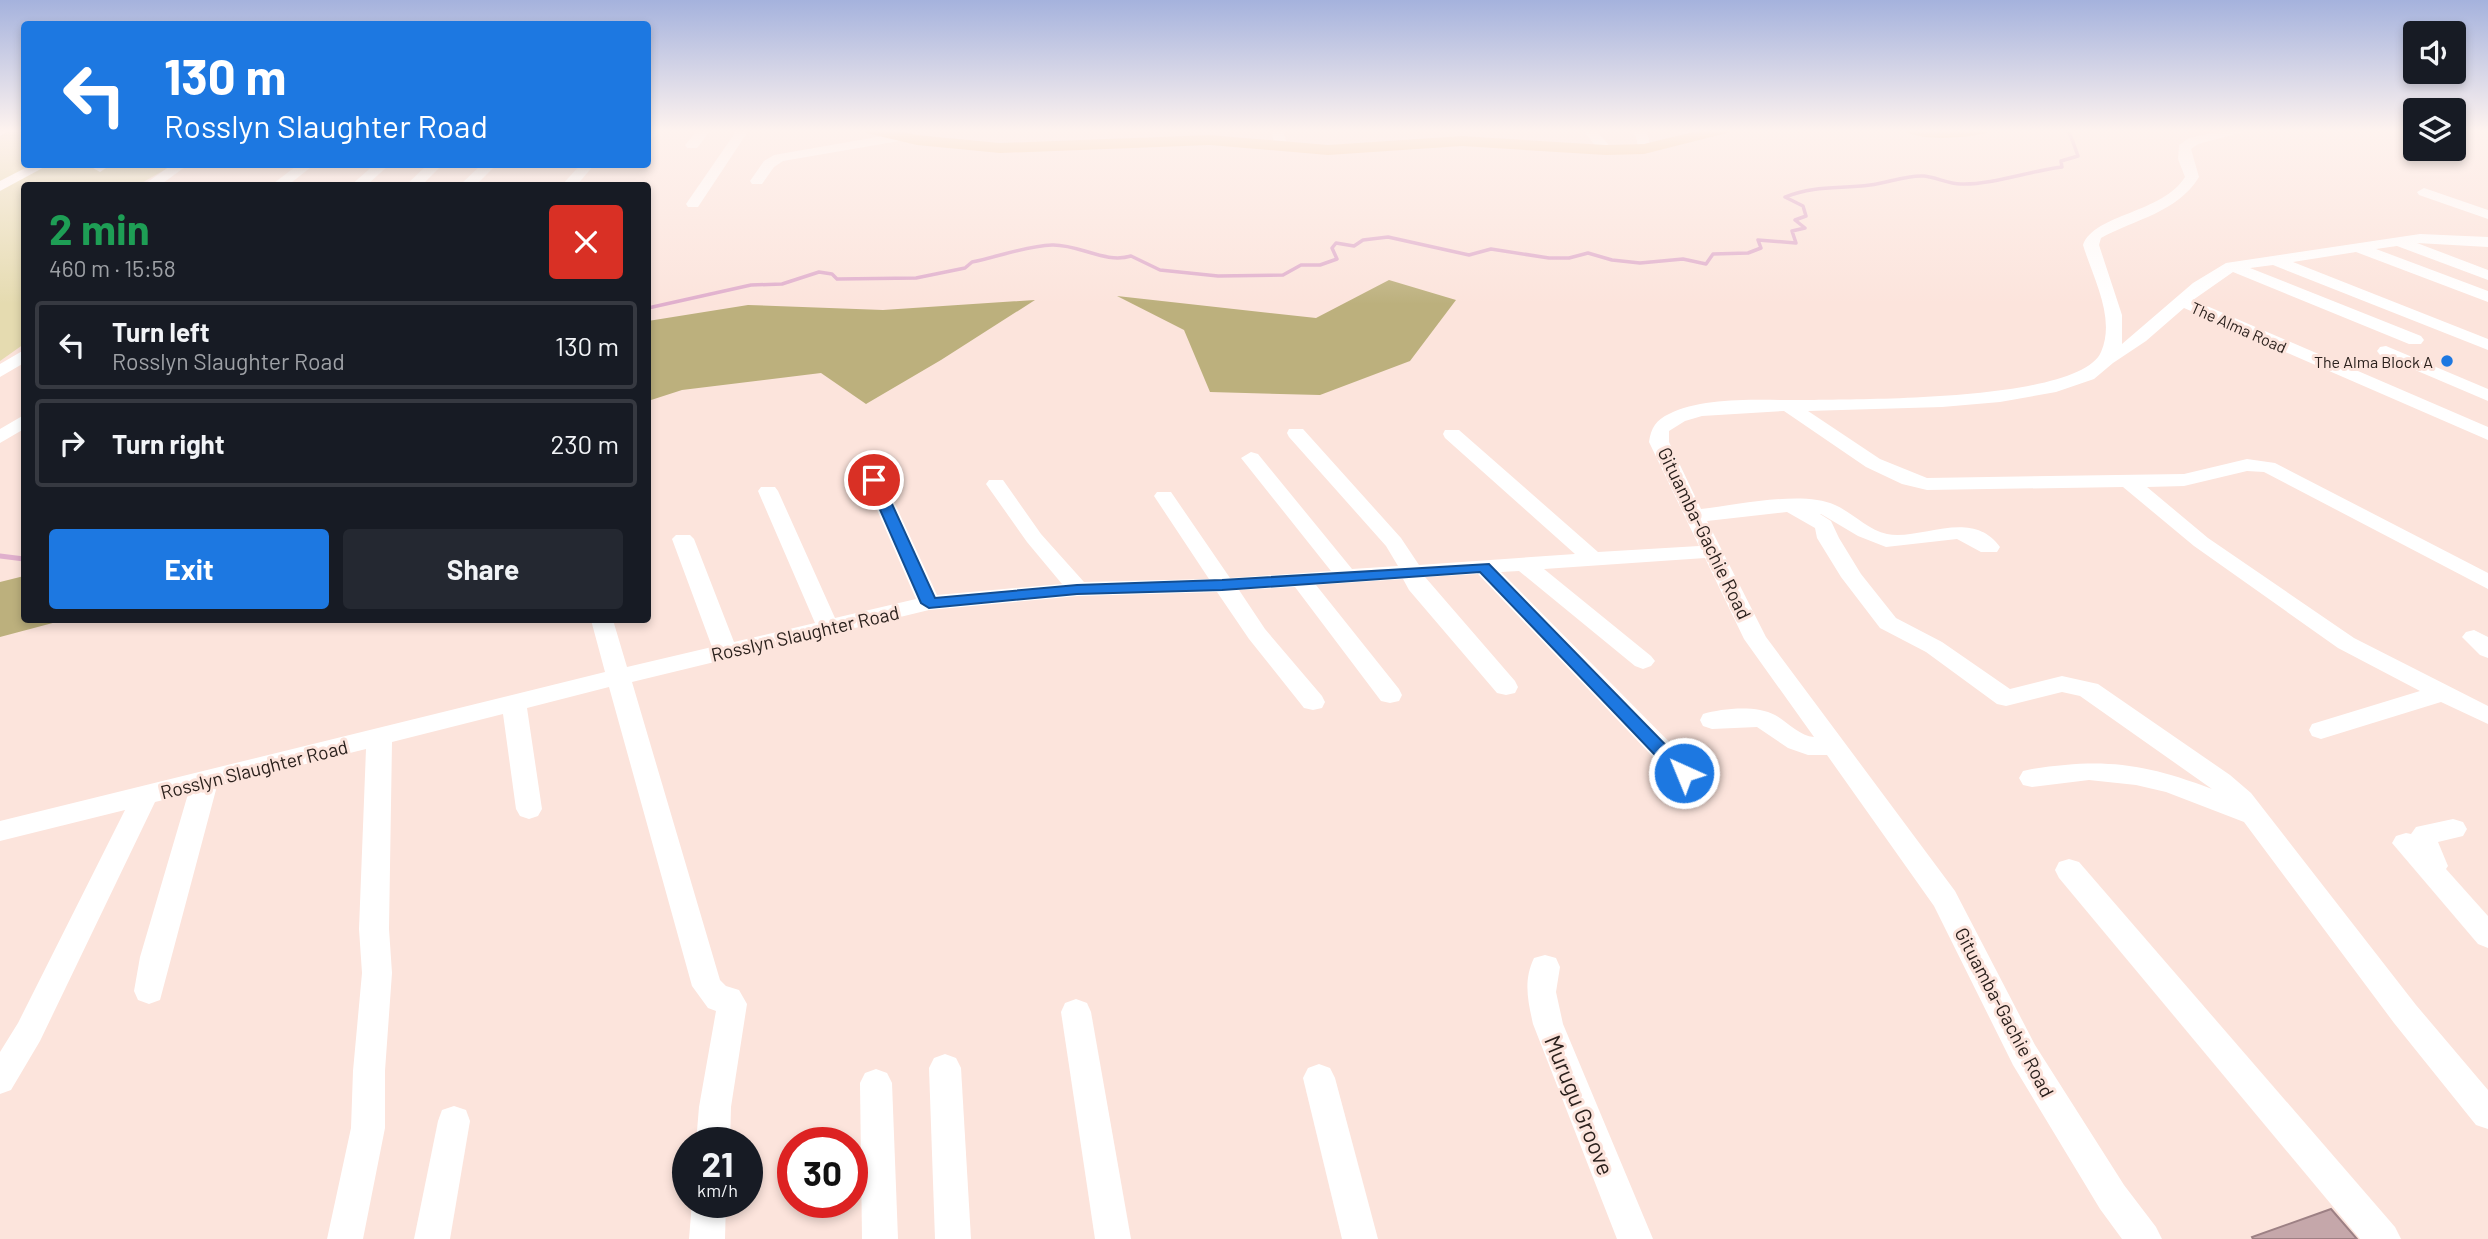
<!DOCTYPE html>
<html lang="en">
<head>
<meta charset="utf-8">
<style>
	body { margin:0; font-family:Barlow,sans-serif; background:#242831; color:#f1f3f6; height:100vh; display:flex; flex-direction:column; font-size:26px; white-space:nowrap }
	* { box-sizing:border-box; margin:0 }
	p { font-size:23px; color:#9ea1a6 }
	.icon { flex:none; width:38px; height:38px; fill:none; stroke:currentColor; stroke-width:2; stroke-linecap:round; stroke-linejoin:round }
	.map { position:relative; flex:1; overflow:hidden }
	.panel { position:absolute; left:21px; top:182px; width:630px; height:441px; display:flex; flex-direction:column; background:#171b24; border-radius:7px; box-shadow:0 4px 10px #0003 }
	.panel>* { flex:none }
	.guide { position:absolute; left:21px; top:21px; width:630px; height:147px; border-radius:7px; box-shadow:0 4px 10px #0003; background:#1d78e1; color:#fff; overflow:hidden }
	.buttons { position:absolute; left:2403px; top:21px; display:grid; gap:14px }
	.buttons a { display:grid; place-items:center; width:63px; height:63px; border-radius:7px; background:#171b24; box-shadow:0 4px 10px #0003; font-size:35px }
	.speed { position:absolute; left:672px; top:1127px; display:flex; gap:14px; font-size:35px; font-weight:700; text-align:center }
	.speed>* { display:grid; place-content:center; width:91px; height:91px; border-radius:50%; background:#171b24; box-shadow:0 4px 10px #0003; line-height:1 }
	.speed small { font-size:18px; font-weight:400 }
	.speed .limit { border:10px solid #d22; background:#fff; color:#111 }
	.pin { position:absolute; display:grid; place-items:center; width:60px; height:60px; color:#fff; margin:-30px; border:4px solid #fff; border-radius:50%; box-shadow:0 2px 7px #0007 }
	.me { position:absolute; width:77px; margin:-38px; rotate:316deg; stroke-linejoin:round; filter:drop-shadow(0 0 5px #0008) }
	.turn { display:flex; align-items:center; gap:24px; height:147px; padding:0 28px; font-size:32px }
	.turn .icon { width:91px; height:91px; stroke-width:2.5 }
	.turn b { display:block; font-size:49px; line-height:60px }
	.round { display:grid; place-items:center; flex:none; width:74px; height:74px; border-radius:7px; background:#242831 }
	.headline { display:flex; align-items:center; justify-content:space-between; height:119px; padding:0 28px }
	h1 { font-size:42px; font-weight:700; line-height:52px; color:#1e9e55 }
	.button { display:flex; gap:14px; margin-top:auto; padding:14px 28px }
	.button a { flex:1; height:80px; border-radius:7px; background:#1d78e1; color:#fff; font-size:28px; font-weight:700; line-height:80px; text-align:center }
	.button a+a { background:#242831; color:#f1f3f6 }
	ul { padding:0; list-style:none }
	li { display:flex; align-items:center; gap:21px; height:88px; margin:0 14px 10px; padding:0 14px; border:4px solid #363941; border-radius:7px }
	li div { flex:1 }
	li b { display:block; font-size:26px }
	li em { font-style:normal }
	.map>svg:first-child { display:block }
	.green { fill:#e5dbb0 }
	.forest { fill:#bcb07d }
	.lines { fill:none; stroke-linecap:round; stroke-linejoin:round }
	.stream-far1 { stroke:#e0afcd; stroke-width:3.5 }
	.stream { stroke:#e0afcd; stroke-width:5 }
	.building { fill:#c5a7aa; stroke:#9d8084; stroke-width:2 }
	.minor { fill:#fff; fill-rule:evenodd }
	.major { fill:#f3c793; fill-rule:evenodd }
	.route { fill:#1d78e1; stroke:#134e92; stroke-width:2 }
	.poi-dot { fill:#1d78e1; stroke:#fce4dc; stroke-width:2.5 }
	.labels { text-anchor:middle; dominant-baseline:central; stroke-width:6; stroke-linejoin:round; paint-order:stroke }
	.far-street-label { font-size:16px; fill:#2b211d; stroke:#fce4dc }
	.far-poi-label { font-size:16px; fill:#2b211d; stroke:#fce4dc; text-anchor:end }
	.street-label { font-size:19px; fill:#2b211d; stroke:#fce4dc }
	.near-street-label { font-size:23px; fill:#2b211d; stroke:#fce4dc }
</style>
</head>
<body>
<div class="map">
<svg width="2488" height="1239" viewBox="0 0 2488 1239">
	<rect width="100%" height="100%" fill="#fce4dc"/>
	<path class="green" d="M0 130H24V164L173 165 138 185 24 186V344L0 361Z"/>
	<g class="forest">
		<path d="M1389 280 1456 300 1410 361 1320 395 1210 392 1184 330 1117 296 1316 318Z"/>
		<path d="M1035 300 941 360 866 404 821 373 682 390 648 401V321L748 305 883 310Z"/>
		<path d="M24 576V620H64L0 637V582Z"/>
	</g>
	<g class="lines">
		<path class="stream-far1" d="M648 308 751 285 782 284 819 272 832 274 837 279 916 278 965 268 972 262C997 257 1026 246 1052 245 1079 244 1105 264 1131 256L1160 270 1218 276 1283 275 1301 265H1320L1337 259 1332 248 1336 243 1354 246 1363 240 1388 237 1469 255 1491 249 1549 258H1569L1588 253 1612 260 1640 263 1683 259 1706 264 1713 254 1748 253 1761 248 1758 240 1796 243 1792 231 1805 228 1795 220 1806 216 1803 206 1785 197C1815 185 1839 189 1870 185 1888 183 1905 175 1924 176 1936 177 1948 184 1961 184 1992 185 2029 171 2062 167L2061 161 2078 156 2070 134 2065 130"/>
		<path class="stream" d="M0 556 24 559"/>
	</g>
	<path class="building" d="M2331 1209 2357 1239H2253L2252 1237Z"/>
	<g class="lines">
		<g class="minor">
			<path d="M0 130H10L0 136Z"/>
			<path d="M649 130H662L648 142Z"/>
			<path d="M698 130H711L697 148H687L685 145Z"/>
			<path d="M737 130H749L698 207H688L686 204Z"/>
			<path d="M1271 130H1283L1288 147 1286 150H1276Z"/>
			<path d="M1583 130H1596L1613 150 1611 153H1601Z"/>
			<path d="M1630 130H1643L1648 136 1651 149 1649 152H1639L1636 137Z"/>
			<path d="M1675 130H1689L1696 138 1690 142Z"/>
			<path d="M2227 130H2251L2198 144 2191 149 2199 177C2177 213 2135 219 2101 238L2099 245 2122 315V344L2193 283 2226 263 2420 234 2488 237V247L2417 243 2488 270V280L2397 246 2376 249 2488 291V302L2356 252 2293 262 2488 339V350L2273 265 2250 268 2421 336 2424 340 2421 344H2409L2233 272 2193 300 2488 427V440L2184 308 2146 341 2113 363 2094 379 2056 392 2000 402 1942 407 1808 411 1880 459 1927 478 2184 474 2247 459 2275 463 2488 573V589L2264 472 2247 471 2184 486 2147 487 2208 538 2354 638 2488 706V724L2441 702 2321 739 2312 736 2309 730 2312 724 2420 691 2338 648 2194 546 2123 487 1927 490 1902 484 1866 467 1784 411 1702 416 1685 421 1669 431V442L1701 509C1738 505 1802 490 1835 505 1853 513 1868 530 1887 534 1920 541 1972 507 2000 547L1997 552H1981L1957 539 1886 547 1858 536 1821 514H1820L1831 521 1839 538 1861 574 1896 618 1942 642 2010 689 2062 676 2098 684 2230 775 2251 793 2416 1005 2488 1090V1129L2476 1125 2394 1023 2244 822 2166 792 2136 785 2089 780 2032 787 2023 785 2019 778 2023 771 2032 769C2104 758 2143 763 2212 789L2080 696 2062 692 2006 706 1997 704 1926 652 1880 628 1841 577 1817 538 1815 528 1787 512 1707 521 1766 637 1955 891 2035 1045 2124 1185 2156 1227 2162 1239H2122L2100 1209 2013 1065 1934 906 1827 755H1808L1788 748 1757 727 1712 729 1703 726 1700 720 1703 714C1723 708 1757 705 1775 715 1788 722 1799 736 1814 737L1744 639 1705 558 1544 569 1651 656 1655 661 1651 666 1643 669 1635 666 1519 571 1501 572 1693 766 1697 773 1693 780 1684 782 1675 780 1478 574 1425 577 1515 681 1518 687 1515 693 1506 695 1497 693 1409 590 1403 579 1316 585 1399 689 1402 695 1399 701 1390 703 1381 701 1295 587 1239 590 1265 629 1322 696 1325 702 1322 708 1313 710 1304 708 1249 639 1217 592 1078 596 929 610 632 682 720 980 726 986 739 990 747 1004 731 1107 730 1143H696L699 1107 716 1011 708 1008 692 986 609 687 527 708 542 809 538 816 529 819 520 816 516 809 503 714 392 742 389 929 392 973 385 1071V1128L363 1239H327L351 1128 353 1071 362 973 359 929 366 749 217 786 160 1000 149 1004 138 1000 134 991 140 957 188 794 155 802 40 1041 11 1090 0 1094V1052L18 1023 125 810 0 841V821L605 672 591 620H613L627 667 712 647 672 539 676 535H690L694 539 734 642 815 623 758 491 761 487H775L778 491 835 618 916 599 864 480 867 476H881L884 480 937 595 1062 584 1027 542 986 484 989 480H1003L1041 534 1084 582 1209 579 1154 496 1157 492H1171L1230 578 1331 571 1241 458 1251 452 1258 454 1352 569 1398 566 1386 546 1289 437 1287 433 1289 429H1303L1401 538 1419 565 1575 554 1445 438 1443 434 1445 430H1459L1598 552 1699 546 1649 442C1651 428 1656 420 1669 414 1706 395 1770 401 1811 400 1862 399 2080 401 2101 352 2116 318 2093 278 2083 245 2094 214 2163 213 2185 177L2178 159 2179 145 2189 138Z"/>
			<path d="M900 133 906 137 905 140 783 161 774 167 762 184H752L750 181 764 161 774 155Z"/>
			<path d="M33 164H50L0 191V181Z"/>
			<path d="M96 164H112L100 172 93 168Z"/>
			<path d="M173 164H189L159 186H142Z"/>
			<path d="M299 164H315L287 186H270Z"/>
			<path d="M375 164H390L366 186H350Z"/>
			<path d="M428 164H443L421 186H405Z"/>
			<path d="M482 164H497L475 186H459Z"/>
			<path d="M581 164H595L576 186H561Z"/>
			<path d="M2424 188 2488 210V219L2419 195 2417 192Z"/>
			<path d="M2386 346 2488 389V401L2380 355 2377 351 2380 347Z"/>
			<path d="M24 350V363L0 377V364Z"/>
			<path d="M24 415V429L0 443V429Z"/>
			<path d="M2474 630 2488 637V658L2480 655 2462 637 2466 632Z"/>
			<path d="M2453 819 2463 822 2467 829 2463 836 2438 842 2448 866 2446 869 2488 916V948L2478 944 2392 843 2396 836 2406 833 2411 834 2416 827Z"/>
			<path d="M2069 859 2079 862 2395 1227 2401 1239H2360L2059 878 2055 870 2059 862Z"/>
			<path d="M1545 955 1556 958 1560 967 1556 992 1563 1024 1653 1239H1617L1533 1024C1528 1001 1523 981 1534 958Z"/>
			<path d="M1076 999 1087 1003 1091 1012 1131 1239H1095L1061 1012 1065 1003Z"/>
			<path d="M945 1054 956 1058 961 1068 971 1239H935L929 1068 934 1058Z"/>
			<path d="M1319 1064 1330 1068 1335 1078 1378 1239H1342L1303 1078 1308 1068Z"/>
			<path d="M876 1069 887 1073 892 1083 898 1239H862L860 1083 865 1073Z"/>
			<path d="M454 1106 466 1110 470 1121 450 1239H414L438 1121 442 1110Z"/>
			<path d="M692 1202H726L725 1239H689Z"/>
		</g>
		<g class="major">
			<path d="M864 130H894L917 135 1000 143 1210 135 1328 145 1462 136 1606 145 1644 144 1701 130H1729L1727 133 1644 154 1606 155 1462 146 1328 155 1210 145 1000 153 917 145 866 133Z"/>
			<path d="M1904 130H1988L1986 133C1968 138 1917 142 1904 130Z"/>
		</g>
	</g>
	<linearGradient id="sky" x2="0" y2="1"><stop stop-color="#a5b2dd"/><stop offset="0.43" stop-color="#fef3ef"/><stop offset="1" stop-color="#fef3ef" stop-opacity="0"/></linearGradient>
	<rect width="2488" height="304" fill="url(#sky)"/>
	<path class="route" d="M874 476 881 480 935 598 1077 585 1222 580 1489 564 1693 773 1690 778H1677L1480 572 1222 590 1077 594 929 608 921 603 867 480Z"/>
	<circle class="poi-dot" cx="2447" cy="361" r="7"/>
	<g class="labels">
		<g class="far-street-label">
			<text transform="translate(2239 327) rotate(24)">The Alma Road</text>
		</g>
		<g class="far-poi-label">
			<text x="2433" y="361">The Alma Block A</text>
		</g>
		<g class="street-label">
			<text transform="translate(1705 533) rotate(64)">Gituamba-Gachie Road</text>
			<text transform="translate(805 633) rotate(-13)">Rosslyn Slaughter Road</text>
			<text transform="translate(254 769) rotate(-14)">Rosslyn Slaughter Road</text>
			<text transform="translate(2005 1012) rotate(62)">Gituamba-Gachie Road</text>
		</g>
		<g class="near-street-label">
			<text transform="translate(1580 1105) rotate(68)">Murugu Groove</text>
		</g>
	</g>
</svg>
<div class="buttons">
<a><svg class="icon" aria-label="sound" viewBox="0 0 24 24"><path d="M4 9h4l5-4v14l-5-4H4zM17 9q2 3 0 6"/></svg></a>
<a><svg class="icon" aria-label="layers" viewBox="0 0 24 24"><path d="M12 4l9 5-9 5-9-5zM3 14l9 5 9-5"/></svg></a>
</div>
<div class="speed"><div>21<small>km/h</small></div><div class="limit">30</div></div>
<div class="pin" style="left:874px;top:480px;background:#d93025"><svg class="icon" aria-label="arrive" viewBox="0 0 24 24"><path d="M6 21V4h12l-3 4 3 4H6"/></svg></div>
<svg class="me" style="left:1684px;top:773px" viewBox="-20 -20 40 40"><circle r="17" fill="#1d78e1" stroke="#fff" stroke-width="3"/><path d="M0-11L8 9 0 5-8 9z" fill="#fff"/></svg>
<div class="guide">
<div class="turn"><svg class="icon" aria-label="left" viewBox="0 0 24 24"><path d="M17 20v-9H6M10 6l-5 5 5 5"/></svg><div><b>130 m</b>Rosslyn Slaughter Road</div></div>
</div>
<section class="panel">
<div class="headline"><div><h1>2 min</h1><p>460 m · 15:58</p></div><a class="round" style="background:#d93025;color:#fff"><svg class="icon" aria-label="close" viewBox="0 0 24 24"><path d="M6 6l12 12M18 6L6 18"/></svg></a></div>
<ul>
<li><svg class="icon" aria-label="left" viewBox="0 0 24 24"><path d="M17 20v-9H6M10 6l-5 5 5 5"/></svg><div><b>Turn left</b><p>Rosslyn Slaughter Road</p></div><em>130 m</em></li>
<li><svg class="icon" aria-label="right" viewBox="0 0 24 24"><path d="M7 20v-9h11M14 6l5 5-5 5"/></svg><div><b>Turn right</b></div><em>230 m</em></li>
</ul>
<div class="button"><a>Exit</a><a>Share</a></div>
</section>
</div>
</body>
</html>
